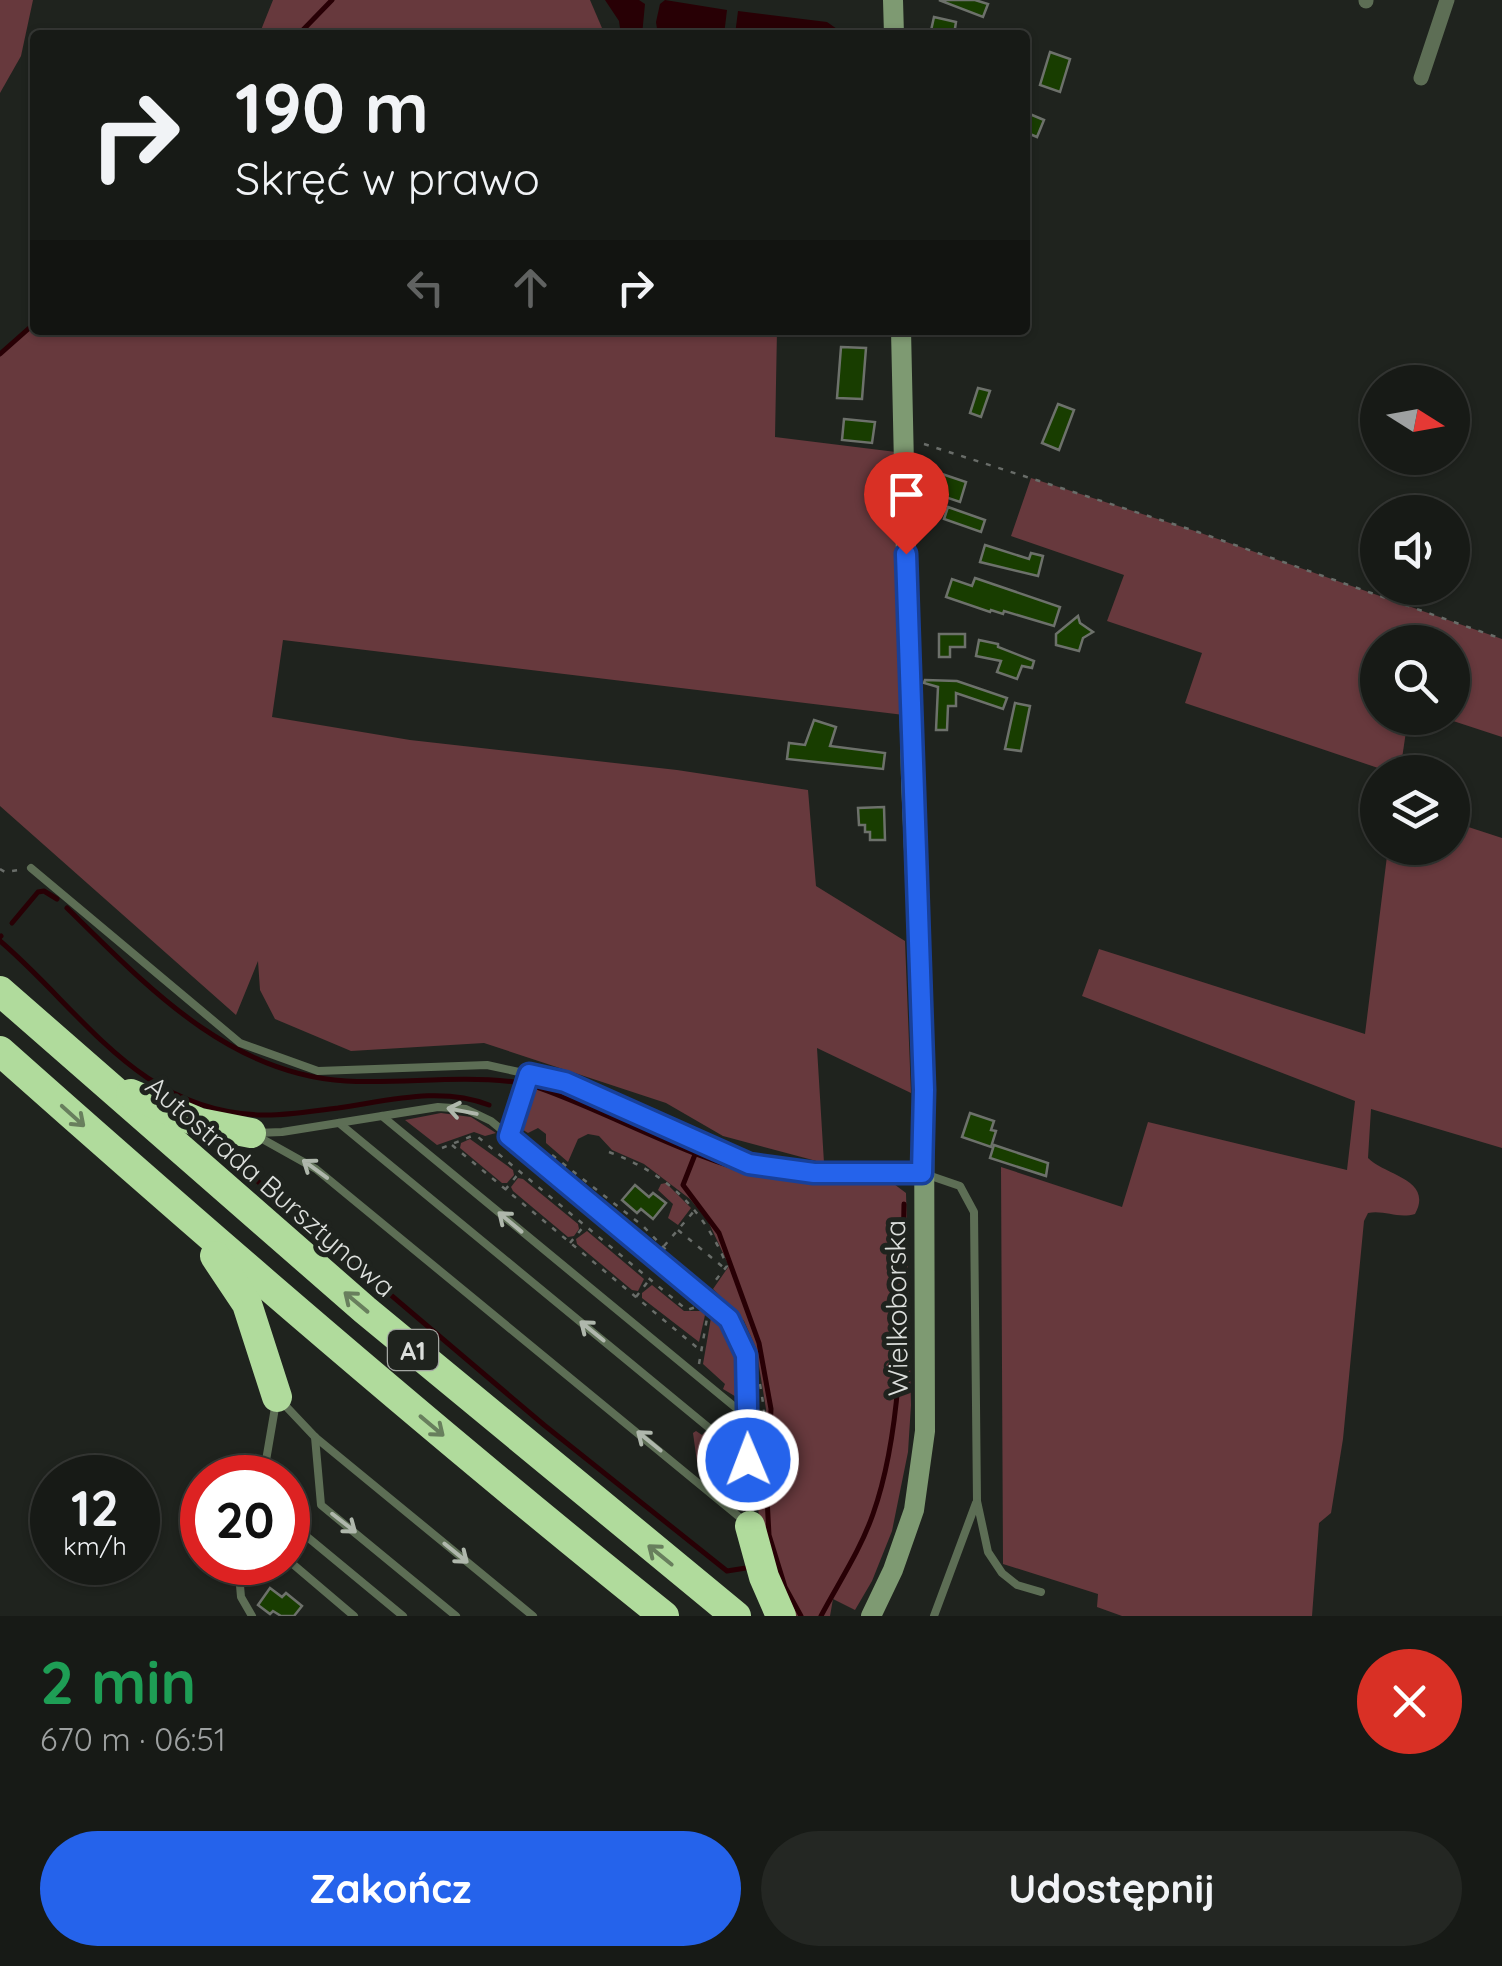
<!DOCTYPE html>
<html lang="pl">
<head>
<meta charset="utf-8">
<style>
	body { margin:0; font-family:Quicksand,sans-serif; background:#242723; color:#f1f3f6; height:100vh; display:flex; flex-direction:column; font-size:38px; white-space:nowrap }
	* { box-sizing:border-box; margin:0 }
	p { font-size:32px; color:#9ea1a1 }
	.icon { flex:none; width:55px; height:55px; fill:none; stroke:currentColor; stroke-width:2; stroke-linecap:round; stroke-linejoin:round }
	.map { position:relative; height:1616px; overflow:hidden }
	.side { display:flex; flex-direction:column; background:#171a16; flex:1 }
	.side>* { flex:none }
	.guide { position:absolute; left:30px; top:30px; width:1000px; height:305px; border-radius:10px; box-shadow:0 2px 8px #0004,0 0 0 2px #363835; background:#171a16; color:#f1f3f6; overflow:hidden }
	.needle { width:65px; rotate:101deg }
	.buttons { position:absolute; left:1360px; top:365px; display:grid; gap:20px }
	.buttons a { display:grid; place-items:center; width:110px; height:110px; border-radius:50%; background:#171a16; box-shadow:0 2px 8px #0004,0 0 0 2px #363835; font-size:50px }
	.speed { position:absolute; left:30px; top:1455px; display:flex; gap:20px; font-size:50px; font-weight:700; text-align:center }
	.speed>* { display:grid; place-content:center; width:130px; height:130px; border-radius:50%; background:#171a16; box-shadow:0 2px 8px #0004,0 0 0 2px #363835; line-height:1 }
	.speed small { font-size:25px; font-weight:400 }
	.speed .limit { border:15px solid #d22; background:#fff; color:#111 }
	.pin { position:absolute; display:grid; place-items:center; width:85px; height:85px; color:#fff; margin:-102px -42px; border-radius:50% 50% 50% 0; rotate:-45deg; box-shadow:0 0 10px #0007 }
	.pin .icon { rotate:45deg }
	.me { position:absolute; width:110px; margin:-55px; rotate:359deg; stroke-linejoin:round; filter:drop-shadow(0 0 8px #0008) }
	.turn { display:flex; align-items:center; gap:35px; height:210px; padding:0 40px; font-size:45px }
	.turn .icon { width:130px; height:130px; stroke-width:2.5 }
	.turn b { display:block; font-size:70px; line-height:85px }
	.lanes { display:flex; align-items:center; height:95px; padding:0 40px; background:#0003; justify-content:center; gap:50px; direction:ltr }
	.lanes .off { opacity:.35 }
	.round { display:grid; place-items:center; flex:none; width:105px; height:105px; border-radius:52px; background:#242723 }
	.summary { display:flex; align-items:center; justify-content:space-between; height:170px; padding:0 40px }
	h1 { font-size:60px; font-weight:800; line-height:75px; color:#1e9e55 }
	.action { display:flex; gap:20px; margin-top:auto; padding:20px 40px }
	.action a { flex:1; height:115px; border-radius:60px; background:#2563eb; color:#fff; font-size:40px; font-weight:800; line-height:115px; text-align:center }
	.action a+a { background:#242723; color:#f1f3f6 }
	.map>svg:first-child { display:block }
	.green { fill:#67393d }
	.water { fill:#280005 }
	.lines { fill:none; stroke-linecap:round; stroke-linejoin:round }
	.stream { stroke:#280005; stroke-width:5 }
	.building { fill:#183d00; stroke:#6d716b; stroke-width:2.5 }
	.path { stroke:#696d69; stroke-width:2.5; stroke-dasharray:5 8; stroke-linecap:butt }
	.lane { stroke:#5d6e55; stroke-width:8 }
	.street { stroke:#5d6e55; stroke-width:15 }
	.secondary { stroke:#7e9a72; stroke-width:20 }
	.highway { stroke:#b0db9c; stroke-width:30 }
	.oneway { stroke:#afb7ac }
	.oneway2 { stroke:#687f5d }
	.route-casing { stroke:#184099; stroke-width:25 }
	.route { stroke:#2563eb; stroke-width:18 }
	.labels { text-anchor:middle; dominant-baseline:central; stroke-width:10; stroke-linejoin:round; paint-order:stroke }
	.shield { fill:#1f231e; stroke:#a3a6a2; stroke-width:2.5 }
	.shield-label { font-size:25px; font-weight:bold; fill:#dbdedb }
	.street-label { font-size:28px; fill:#dbdedb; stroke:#1f231e }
</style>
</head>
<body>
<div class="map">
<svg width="1502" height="1616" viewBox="0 0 1502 1616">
	<rect width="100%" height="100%" fill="#1f231e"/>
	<g class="green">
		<path d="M0 0H33L21 56 0 93Z"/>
		<path d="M273 0H590L605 35H259Z"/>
		<path d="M35 323V330H777L775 437 896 452 904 715 283 640 272 717 410 740 677 770 808 790 816 886 905 941 911 1093 817 1048 824 1163 723 1136 666 1103 484 1043 351 1051 275 1019 260 990 258 961 236 1015 0 806V354Z"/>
		<path d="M1031 478 1198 532 1502 639V737L1444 718H1452V642H1378V718H1408L1400 772H1390L1185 703 1202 653 1107 621 1124 575 1011 536Z"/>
		<path d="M1453 822 1502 838V1148L1371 1109 1368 1158C1384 1175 1434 1179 1415 1214 1398 1219 1385 1210 1368 1213L1364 1221 1343 1439 1331 1513 1319 1523 1312 1616H1122L1097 1607 1098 1594 1003 1564 1001 1167 1122 1207 1148 1122 1347 1170 1355 1101 1082 996 1099 949 1365 1034 1388 848H1452Z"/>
		<path d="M543 1082 699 1148 753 1167 894 1184 906 1193 911 1405 908 1452 892 1531 872 1581 855 1610 833 1599 830 1616H791L760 1531 758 1505 762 1504 766 1409 756 1348 744 1321 713 1289 729 1266 708 1221 690 1199 644 1164 612 1150 599 1136 588 1134 578 1139 568 1162 546 1143V1134L538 1128 528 1133 520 1128 532 1087Z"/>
		<path d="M441 1113 471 1117 496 1133 485 1136 474 1132 437 1145 405 1120Z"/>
		<path d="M470 1139 513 1170 514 1175 507 1183H502L460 1148 461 1143Z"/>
		<path d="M518 1178 523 1179 578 1224 579 1229 574 1236 568 1237 513 1191 511 1187Z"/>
		<path d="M666 1183 691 1208 678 1225 668 1218 673 1204 658 1190 661 1184Z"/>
		<path d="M587 1231 644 1279 638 1291 632 1290 577 1244 576 1239Z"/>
		<path d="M652 1285 684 1311H703L705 1315 699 1342 642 1298V1293Z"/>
		<path d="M712 1312C739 1335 740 1360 741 1393L738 1398 723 1389 725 1384 703 1364Z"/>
		<path d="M696 1431 702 1435 705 1432C725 1448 716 1458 715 1478L740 1503H735L707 1480 708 1475 697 1462 693 1433Z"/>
	</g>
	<g class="water">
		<path d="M639 0 645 4 642 35H621L619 21 605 0Z"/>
		<path d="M665 0 727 10 724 35H658L656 22 660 4Z"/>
		<path d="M738 11 827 22 837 29 836 35H735Z"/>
	</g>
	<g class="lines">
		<g class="stream">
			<path d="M298 35 332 0"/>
			<path d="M0 354 35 323"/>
			<path d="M67 908C146 985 228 1074 346 1081 402 1084 457 1075 514 1082"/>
			<path d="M12 923 38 892 44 891 57 899"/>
			<path d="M0 937 1 936"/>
			<path d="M0 941C83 1012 139 1112 261 1115 287 1116 312 1111 338 1108 388 1101 440 1086 489 1105"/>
			<path d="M539 1088C613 1114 695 1162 769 1176 792 1180 815 1181 839 1182"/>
			<path d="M234 1144V1159L266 1189 544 1425 727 1571 746 1568"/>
			<path d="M696 1152 683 1185 719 1233 759 1343 771 1409 767 1498 769 1535 785 1587 801 1616"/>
			<path d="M821 1616C839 1582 860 1551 873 1514 905 1424 902 1300 904 1204"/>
		</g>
	</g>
	<g class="building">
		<path d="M939 0H975L988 4 983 17Z"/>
		<path d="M934 17 956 22 954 35H930Z"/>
		<path d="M1050 52 1070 59 1060 92 1040 85Z"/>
		<path d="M1025 112 1044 120 1037 137 1025 132Z"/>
		<path d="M841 347 866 348 862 399 837 398Z"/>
		<path d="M978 388 990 391 981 417 970 413Z"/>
		<path d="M1058 404 1074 410 1059 450 1042 443Z"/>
		<path d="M844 419 875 422 872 443 842 440Z"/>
		<path d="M942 474 966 482 960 502 936 494Z"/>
		<path d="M948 507 985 520 981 532 944 519Z"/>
		<path d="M985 545 1029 559 1031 553 1043 556 1038 576 980 562Z"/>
		<path d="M975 578 1060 607 1054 626 1004 611 1003 614 991 610 990 612 946 597 952 579 972 586Z"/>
		<path d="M1078 616 1080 623 1093 632 1083 638 1079 651 1056 645V634Z"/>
		<path d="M939 634H965V647H950V657H939Z"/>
		<path d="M979 640 998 644V647L1034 661 1032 668 1022 666 1017 679 997 672 1001 661 976 656Z"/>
		<path d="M925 680 957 681 1007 698 1003 709 956 693V706H948L947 730H936L938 687 924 683Z"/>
		<path d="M1015 703 1030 706 1021 751 1005 749Z"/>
		<path d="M814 720 836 727 830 746 885 753 883 769 787 759 789 743 805 745Z"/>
		<path d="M884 807 885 840H870V832H865V825H859L858 808Z"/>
		<path d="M970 1113 994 1121 991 1130 996 1131 991 1147 962 1137Z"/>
		<path d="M994 1145 1048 1163 1046 1176 990 1158Z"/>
		<path d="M635 1185 649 1197 653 1193 666 1203 653 1219 641 1209 637 1213 622 1200Z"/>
		<path d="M270 1588 282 1597 286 1593 302 1606 294 1616H281L273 1611 270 1614 258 1605Z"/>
	</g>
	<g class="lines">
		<g class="path">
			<path d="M1025 157 1028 147"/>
			<path d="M924 444 1198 532 1502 639"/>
			<path d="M0 869 5 872 19 870"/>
			<path d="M452 1145 700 1350"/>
			<path d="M442 1148 472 1136 478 1137 687 1310 699 1306"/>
			<path d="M609 1152C666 1173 704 1209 727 1266L711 1286"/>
			<path d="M552 1155 643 1226 668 1252"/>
			<path d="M505 1190 519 1173"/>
			<path d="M678 1230 723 1267"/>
			<path d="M570 1243 584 1226"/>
			<path d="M664 1246 695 1210"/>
			<path d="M636 1297 649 1280"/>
			<path d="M699 1364 707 1318"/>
			<path d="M760 1384 764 1409 761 1471"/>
		</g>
		<g class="lane">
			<path d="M31 868 240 1043 318 1071 487 1065 565 1082 749 1163 814 1173H922L960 1186 974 1212 977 1501 988 1552 1002 1573 1017 1585 1041 1592"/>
			<path d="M382 1116 747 1417"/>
			<path d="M339 1123 748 1460"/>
			<path d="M256 1133 282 1132 438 1107 466 1109 491 1121 713 1304 737 1331 746 1355 750 1522"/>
			<path d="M257 1136 316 1169 743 1520"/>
			<path d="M509 1136 529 1075"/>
			<path d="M280 1400 315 1437 533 1616"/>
			<path d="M315 1437 321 1505 456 1616"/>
			<path d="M263 1478 276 1402"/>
			<path d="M288 1521 403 1616"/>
			<path d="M288 1560 354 1616"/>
			<path d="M238 1562 241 1597 252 1616"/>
			<path d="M934 1616 976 1503"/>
		</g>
		<g class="street">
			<path d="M1366 1V0"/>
			<path d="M1421 78 1447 0"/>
		</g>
		<g class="secondary">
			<path d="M893 0 894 35"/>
			<path d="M871 1616 893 1570 914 1510 925 1431 924 1090 911 779 901 330"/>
		</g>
		<g class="highway">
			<path d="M0 991 365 1310 736 1616"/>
			<path d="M0 1051C217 1244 437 1434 664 1616"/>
			<path d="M131 1094 200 1123 251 1133"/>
			<path d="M215 1256 247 1304 277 1397"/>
			<path d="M750 1526 764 1577 781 1616"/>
		</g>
	</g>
	<defs><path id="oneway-shaft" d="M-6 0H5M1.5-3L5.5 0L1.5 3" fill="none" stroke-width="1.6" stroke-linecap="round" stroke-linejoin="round" transform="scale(2.5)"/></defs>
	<g class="oneway">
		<use href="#oneway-shaft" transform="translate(462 1111) rotate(-169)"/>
		<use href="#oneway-shaft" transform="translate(315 1169) rotate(-144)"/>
		<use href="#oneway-shaft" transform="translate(510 1222) rotate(-140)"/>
		<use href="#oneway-shaft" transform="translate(592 1331) rotate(-141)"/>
		<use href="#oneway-shaft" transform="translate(649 1441) rotate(-141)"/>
		<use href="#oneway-shaft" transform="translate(344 1523) rotate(38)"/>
		<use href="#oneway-shaft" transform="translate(456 1553) rotate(39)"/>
	</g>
	<g class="oneway2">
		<use href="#oneway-shaft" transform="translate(73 1116) rotate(42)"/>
		<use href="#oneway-shaft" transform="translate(356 1302) rotate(-140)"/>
		<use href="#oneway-shaft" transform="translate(432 1426) rotate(40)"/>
		<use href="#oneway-shaft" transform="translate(660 1555) rotate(-141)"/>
	</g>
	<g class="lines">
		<g class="route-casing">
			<path id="route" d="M748 1460 746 1355 729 1319 509 1136 529 1074 565 1082 749 1164 814 1173H922L924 1090 906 554"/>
		</g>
		<use href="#route" class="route"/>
	</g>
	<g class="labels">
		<rect class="shield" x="388" y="1330" width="50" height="40" rx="8"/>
		<g class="shield-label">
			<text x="413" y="1350">A1</text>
		</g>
		<g class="street-label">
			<text transform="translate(271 1186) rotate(41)">Autostrada Bursztynowa</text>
			<text transform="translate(896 1308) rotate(-91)">Wielkoborska</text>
		</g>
	</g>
</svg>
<div class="buttons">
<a><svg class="needle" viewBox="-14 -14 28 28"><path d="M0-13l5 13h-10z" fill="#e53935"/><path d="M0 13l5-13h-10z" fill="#9ea1a1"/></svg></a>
<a><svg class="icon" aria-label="sound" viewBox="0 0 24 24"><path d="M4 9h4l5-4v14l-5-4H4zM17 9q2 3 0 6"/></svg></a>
<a><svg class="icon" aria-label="search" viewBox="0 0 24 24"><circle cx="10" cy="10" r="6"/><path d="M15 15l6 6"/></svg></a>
<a><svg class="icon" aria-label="layers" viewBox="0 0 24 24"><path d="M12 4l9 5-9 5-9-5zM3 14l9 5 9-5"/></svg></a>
</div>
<div class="speed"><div>12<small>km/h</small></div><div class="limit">20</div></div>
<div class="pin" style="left:906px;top:554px;background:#d93025"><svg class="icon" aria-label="arrive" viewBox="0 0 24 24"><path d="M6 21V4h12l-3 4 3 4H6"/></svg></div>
<svg class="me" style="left:748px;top:1460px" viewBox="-20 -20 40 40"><circle r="17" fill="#2563eb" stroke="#fff" stroke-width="3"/><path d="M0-11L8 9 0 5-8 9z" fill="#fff"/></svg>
<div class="guide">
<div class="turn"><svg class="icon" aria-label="right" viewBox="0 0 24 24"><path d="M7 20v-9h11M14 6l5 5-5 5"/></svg><div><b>190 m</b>Skręć w prawo</div></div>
<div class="lanes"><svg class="icon off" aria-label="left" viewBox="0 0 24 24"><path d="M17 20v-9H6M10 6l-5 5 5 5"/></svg><svg class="icon off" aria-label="ahead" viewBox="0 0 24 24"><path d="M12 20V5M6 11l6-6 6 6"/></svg><svg class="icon" aria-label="right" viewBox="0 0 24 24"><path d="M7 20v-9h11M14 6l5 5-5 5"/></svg></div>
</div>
</div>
<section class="side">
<div class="summary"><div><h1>2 min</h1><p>670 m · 06:51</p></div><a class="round" style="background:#d93025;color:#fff"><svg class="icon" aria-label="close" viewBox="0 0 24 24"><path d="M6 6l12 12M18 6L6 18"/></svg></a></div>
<div class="action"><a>Zakończ</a><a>Udostępnij</a></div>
</section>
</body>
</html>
